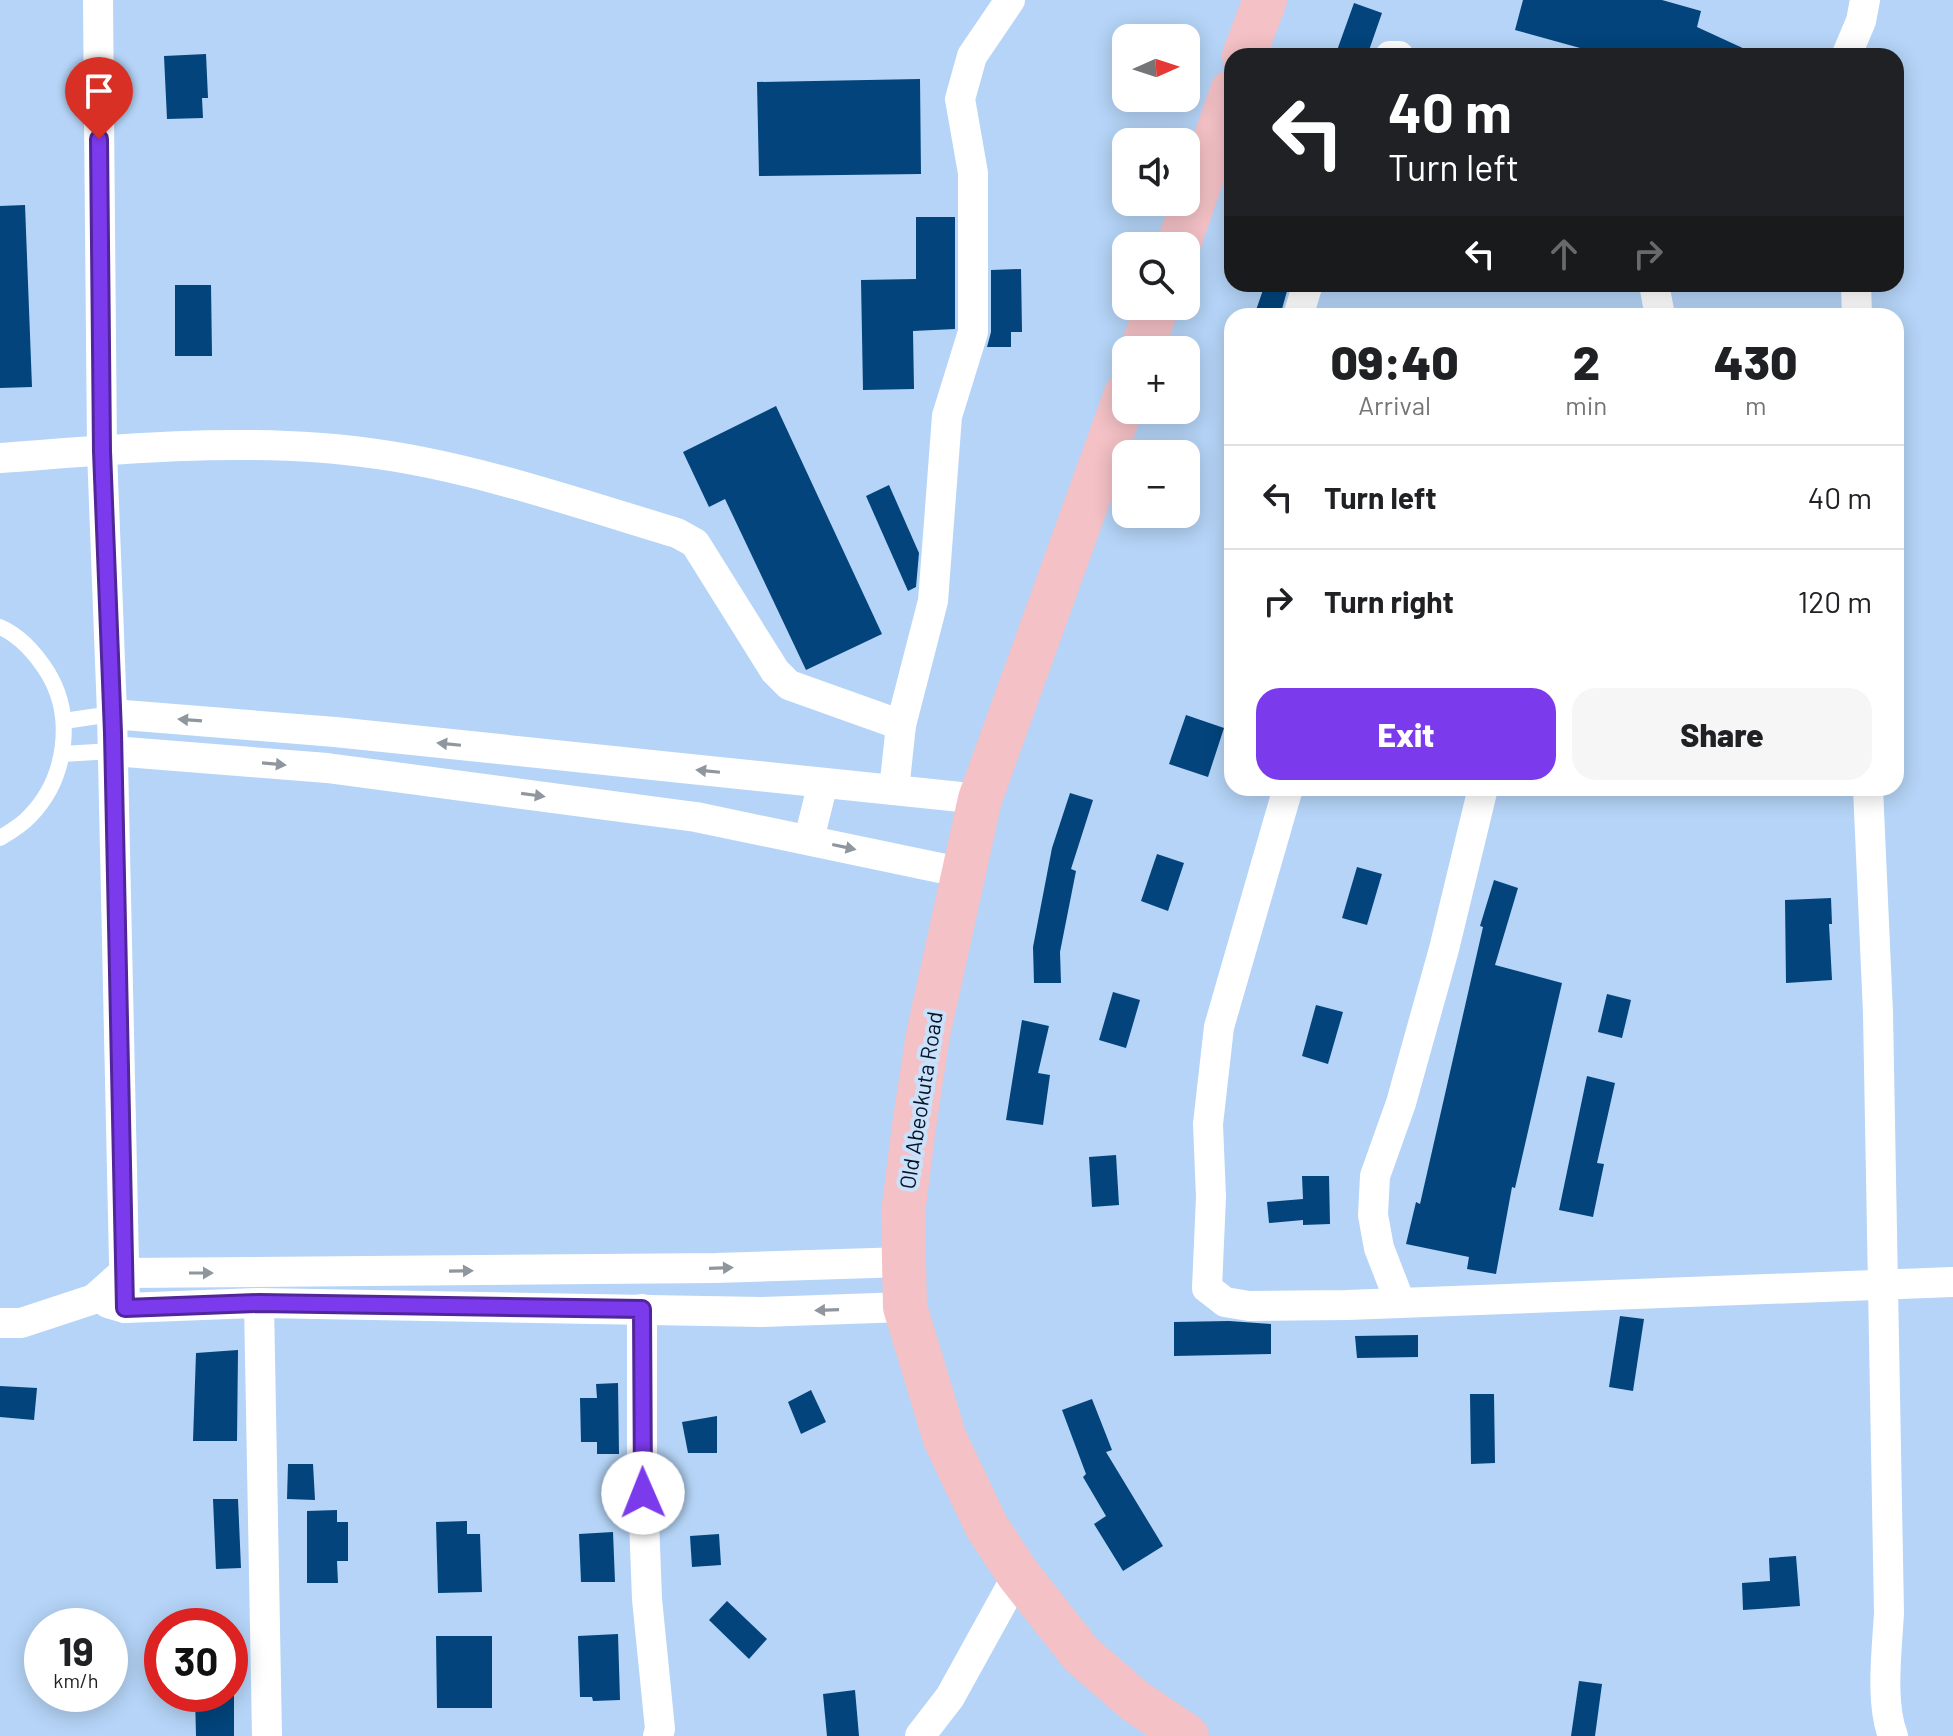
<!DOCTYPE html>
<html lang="en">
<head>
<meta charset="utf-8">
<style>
	body { margin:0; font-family:Barlow,sans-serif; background:#f6f6f6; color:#202124; height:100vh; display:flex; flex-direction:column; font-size:30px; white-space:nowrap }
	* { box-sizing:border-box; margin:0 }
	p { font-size:26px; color:#757577 }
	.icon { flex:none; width:44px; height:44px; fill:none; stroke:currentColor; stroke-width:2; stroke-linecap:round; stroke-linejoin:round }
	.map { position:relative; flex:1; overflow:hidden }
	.panel { position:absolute; left:1224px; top:308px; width:680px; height:488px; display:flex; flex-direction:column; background:#fff; border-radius:24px; box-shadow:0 4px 20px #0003 }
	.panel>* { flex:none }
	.hud { position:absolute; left:1224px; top:48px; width:680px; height:244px; border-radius:24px; box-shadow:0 4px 20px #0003; background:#202124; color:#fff; overflow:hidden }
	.needle { width:52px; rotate:87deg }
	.controls { position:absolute; left:1112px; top:24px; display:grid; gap:16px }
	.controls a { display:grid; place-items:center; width:88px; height:88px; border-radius:16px; background:#fff; box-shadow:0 4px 20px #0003; font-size:40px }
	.speed { position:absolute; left:24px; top:1608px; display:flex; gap:16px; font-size:40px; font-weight:700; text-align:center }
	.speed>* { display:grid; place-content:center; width:104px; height:104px; border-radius:50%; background:#fff; box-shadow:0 4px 20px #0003; line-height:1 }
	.speed small { font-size:20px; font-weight:400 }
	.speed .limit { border:12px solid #d22; background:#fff; color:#111 }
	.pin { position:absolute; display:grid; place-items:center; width:68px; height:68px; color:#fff; margin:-82px -34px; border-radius:50% 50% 50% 0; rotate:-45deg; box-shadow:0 0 8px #0007 }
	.pin .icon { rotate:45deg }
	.me { position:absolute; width:88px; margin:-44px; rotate:359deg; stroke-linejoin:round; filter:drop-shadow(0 0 6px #0008) }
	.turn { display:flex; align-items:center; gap:28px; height:168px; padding:0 32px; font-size:36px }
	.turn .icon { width:104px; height:104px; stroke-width:2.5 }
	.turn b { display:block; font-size:56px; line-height:68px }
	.lanes { display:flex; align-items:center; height:76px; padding:0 32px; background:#0003; justify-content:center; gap:40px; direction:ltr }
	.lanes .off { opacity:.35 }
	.eta { display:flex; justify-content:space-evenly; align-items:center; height:136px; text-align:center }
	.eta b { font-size:48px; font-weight:800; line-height:56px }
	.button { display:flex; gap:16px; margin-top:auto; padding:16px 32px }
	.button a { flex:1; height:92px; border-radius:24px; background:#7c3aed; color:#fff; font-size:32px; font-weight:800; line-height:92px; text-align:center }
	.button a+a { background:#f6f6f6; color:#202124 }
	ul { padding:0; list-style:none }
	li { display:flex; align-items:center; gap:24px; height:104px; padding:0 32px; border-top:2px solid #e0e0e0 }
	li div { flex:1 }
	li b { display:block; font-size:30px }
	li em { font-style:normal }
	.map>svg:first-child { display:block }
	.building { fill:#02447b }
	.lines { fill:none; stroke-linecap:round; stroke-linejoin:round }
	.lane { stroke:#fff; stroke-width:16 }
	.street { stroke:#fff; stroke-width:30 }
	.highway { stroke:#f3c1c6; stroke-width:44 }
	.oneway { fill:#8f969d }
	.route-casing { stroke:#51269a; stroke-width:20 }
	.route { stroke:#7c3aed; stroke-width:14 }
	.labels { text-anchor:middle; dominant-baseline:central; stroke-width:8; stroke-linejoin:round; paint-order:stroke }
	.street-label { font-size:22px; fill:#071525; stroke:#c9e1fb }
</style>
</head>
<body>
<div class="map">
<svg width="1953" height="1736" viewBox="0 0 1953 1736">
	<rect width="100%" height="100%" fill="#b5d4f7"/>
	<g class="building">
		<path d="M1523 0H1662L1701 11 1697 27 1760 56H1609L1515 30Z"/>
		<path d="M1354 3 1382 13 1367 56H1335Z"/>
		<path d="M206 54 208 98H202L203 118 167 119 164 56Z"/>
		<path d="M920 79 921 174 759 176 757 82Z"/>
		<path d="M25 205 32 387 0 388V206Z"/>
		<path d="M916 217H955V329L913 331 914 389 863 390 861 280 916 279Z"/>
		<path d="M1021 269 1022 332H1011V347H987L991 332V270Z"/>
		<path d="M1265 284H1289L1280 316H1254Z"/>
		<path d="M175 285H211L212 356H175Z"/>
		<path d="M776 406 882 634 806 670 725 499 709 507 683 452Z"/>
		<path d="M889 485 919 553 916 587 908 591 866 496Z"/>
		<path d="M1186 715 1224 728 1208 777 1169 764Z"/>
		<path d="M1070 793 1093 800 1071 869 1076 871 1060 952 1061 983H1034L1033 947 1052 848Z"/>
		<path d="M1157 854 1184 863 1168 911 1141 901Z"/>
		<path d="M1357 867 1382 874 1367 925 1342 918Z"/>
		<path d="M1494 880 1518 888 1495 965 1562 983 1515 1188 1512 1187 1496 1274 1467 1269 1469 1257 1406 1244 1416 1202 1420 1204 1483 927 1480 926Z"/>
		<path d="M1831 898 1832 924H1829L1832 980 1786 983 1785 900Z"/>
		<path d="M1113 992 1140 1000 1126 1048 1099 1040Z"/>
		<path d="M1607 994 1631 1000 1622 1038 1598 1032Z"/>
		<path d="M1316 1005 1343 1012 1328 1064 1302 1056Z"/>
		<path d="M1022 1020 1049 1026 1038 1073 1050 1075 1043 1125 1006 1120Z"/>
		<path d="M1587 1076 1615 1083 1597 1163 1604 1164 1593 1217 1559 1210Z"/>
		<path d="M1116 1155 1119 1205 1092 1207 1089 1157Z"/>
		<path d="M1302 1176H1329L1330 1224 1303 1225V1220L1269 1223 1267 1202 1303 1199Z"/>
		<path d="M1620 1316 1644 1319 1633 1391 1609 1387Z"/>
		<path d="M1229 1321 1271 1324V1354L1174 1356V1322Z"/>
		<path d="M1418 1335V1357L1357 1358 1355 1336Z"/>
		<path d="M238 1350 237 1441H193L196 1353Z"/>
		<path d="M618 1383 619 1454H597V1442H581L580 1398H597L596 1384Z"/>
		<path d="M0 1386 37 1388 34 1420 0 1417Z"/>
		<path d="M811 1390 826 1422 801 1434 788 1402Z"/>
		<path d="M1470 1394H1494L1495 1463 1471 1464Z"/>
		<path d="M1092 1399 1112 1450 1106 1452 1163 1546 1123 1571 1094 1524 1106 1516 1083 1477 1086 1474 1062 1410Z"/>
		<path d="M717 1416V1453H688L682 1422Z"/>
		<path d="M288 1464H313L315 1500 287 1499Z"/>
		<path d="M213 1499H238L241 1568 216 1569Z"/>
		<path d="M337 1510V1522H348V1561H337L338 1583H307V1511Z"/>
		<path d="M467 1521V1534H480L482 1592 438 1593 436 1522Z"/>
		<path d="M613 1532 615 1582H581L579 1534Z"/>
		<path d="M719 1534 721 1565 692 1567 690 1536Z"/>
		<path d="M1796 1556 1800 1606 1743 1610 1742 1583 1770 1581 1769 1558Z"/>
		<path d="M727 1601 767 1639 749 1659 709 1620Z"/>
		<path d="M618 1634 620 1700 593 1701 592 1697H580L578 1636Z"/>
		<path d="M436 1636H492V1708H437Z"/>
		<path d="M1579 1681 1602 1684 1595 1736H1571Z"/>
		<path d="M855 1690 859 1736H827L823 1694Z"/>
		<path d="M234 1694V1736H196L195 1695Z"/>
	</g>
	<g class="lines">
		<g class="lane">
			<path d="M0 627C21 636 36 654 48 673 75 718 66 779 30 816 22 825 10 832 0 838"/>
			<path d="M64 721 112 714"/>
			<path d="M62 754 113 751"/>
		</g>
		<g class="street">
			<path d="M98 0 102 451 112 714 125 1308"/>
			<path d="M1847 54 1861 21 1865 0"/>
			<path d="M1390 56H1399"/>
			<path d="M1654 284 1660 316"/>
			<path d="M1856 284 1857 316"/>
			<path d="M1298 316 1308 284"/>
			<path d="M0 458C123 449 254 436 377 454 477 468 580 504 677 533L695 543 775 671 789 685 901 725"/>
			<path d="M112 714 335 732 980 799"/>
			<path d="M113 751 327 768 696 817 964 873"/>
			<path d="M1288 788 1219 1027 1208 1124 1211 1197 1207 1288 1225 1302 1249 1306 1347 1305 1953 1282"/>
			<path d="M1868 788 1878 1013 1889 1613C1887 1649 1880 1703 1893 1736"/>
			<path d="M894 790 901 725 933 601 947 416 973 332V173L960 99 972 56 1010 0"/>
			<path d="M809 839 823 783"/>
			<path d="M1400 1302 1379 1248 1373 1215 1375 1176 1401 1103 1444 949 1483 788"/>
			<path d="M108 1303 125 1308 259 1303 761 1312 905 1307"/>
			<path d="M259 1303 267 1736"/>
			<path d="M642 1309V1467L647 1599 660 1729 658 1736"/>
			<path d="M0 1323H21L94 1299 123 1273 716 1268 904 1262"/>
			<path d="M920 1736 950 1697 1018 1574"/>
		</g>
		<g class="highway">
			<path d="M1244 56 1265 0"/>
			<path d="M1178 246 1232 91"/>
			<path d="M1142 350 1157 306"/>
			<path d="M1126 394 980 799 928 1035 915 1119 903 1213 905 1307 945 1439 987 1527 1018 1574 1081 1654 1135 1701 1187 1736"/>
		</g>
	</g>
	<defs><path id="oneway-solid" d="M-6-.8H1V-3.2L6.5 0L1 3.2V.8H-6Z" transform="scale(2)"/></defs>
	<g class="oneway">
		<use href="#oneway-solid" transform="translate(190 720) rotate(-176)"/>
		<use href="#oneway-solid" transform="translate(449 744) rotate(-174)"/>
		<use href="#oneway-solid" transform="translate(274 764) rotate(5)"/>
		<use href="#oneway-solid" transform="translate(708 771) rotate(-174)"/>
		<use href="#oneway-solid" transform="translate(533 795) rotate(8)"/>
		<use href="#oneway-solid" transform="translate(844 847) rotate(12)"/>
		<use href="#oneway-solid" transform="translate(721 1268) rotate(-2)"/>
		<use href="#oneway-solid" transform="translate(461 1271) rotate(-1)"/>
		<use href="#oneway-solid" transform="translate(201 1273)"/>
		<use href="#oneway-solid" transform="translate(827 1310) rotate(178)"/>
	</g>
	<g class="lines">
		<g class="route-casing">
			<path id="route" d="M99 139 102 451 113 733 125 1308 259 1303 642 1309 643 1493"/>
		</g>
		<use href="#route" class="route"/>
	</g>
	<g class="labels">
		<g class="street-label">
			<text transform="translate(920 1100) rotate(-81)">Old Abeokuta Road</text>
		</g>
	</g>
</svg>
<div class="controls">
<a><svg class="needle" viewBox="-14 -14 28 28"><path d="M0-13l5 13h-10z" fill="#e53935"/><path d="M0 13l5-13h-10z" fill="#757577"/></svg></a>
<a><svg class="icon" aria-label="sound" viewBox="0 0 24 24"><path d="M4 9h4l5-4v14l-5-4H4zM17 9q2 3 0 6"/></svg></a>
<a><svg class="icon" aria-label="search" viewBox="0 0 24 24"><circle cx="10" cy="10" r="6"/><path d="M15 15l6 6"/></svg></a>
<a>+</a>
<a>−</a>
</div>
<div class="speed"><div>19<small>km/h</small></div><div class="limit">30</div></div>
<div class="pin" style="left:99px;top:139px;background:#d93025"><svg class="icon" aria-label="arrive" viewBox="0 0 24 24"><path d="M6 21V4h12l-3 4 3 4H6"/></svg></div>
<svg class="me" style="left:643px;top:1493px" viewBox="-20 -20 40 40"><circle r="19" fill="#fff"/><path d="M0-13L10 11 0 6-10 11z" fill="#7c3aed"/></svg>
<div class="hud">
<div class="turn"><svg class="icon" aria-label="left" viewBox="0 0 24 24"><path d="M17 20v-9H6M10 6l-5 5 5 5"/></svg><div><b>40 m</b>Turn left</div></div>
<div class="lanes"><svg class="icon" aria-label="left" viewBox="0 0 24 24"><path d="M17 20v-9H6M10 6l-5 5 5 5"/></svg><svg class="icon off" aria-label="ahead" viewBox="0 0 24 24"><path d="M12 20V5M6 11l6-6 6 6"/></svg><svg class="icon off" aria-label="right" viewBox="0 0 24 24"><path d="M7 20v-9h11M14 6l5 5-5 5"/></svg></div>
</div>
<section class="panel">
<div class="eta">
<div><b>09:40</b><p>Arrival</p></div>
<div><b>2</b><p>min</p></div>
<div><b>430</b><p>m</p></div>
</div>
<ul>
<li><svg class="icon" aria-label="left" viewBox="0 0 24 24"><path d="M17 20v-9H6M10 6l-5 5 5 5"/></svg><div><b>Turn left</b></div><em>40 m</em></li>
<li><svg class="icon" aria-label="right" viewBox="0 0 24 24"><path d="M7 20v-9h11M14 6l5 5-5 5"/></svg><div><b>Turn right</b></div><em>120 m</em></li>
</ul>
<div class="button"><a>Exit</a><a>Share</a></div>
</section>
</div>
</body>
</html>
